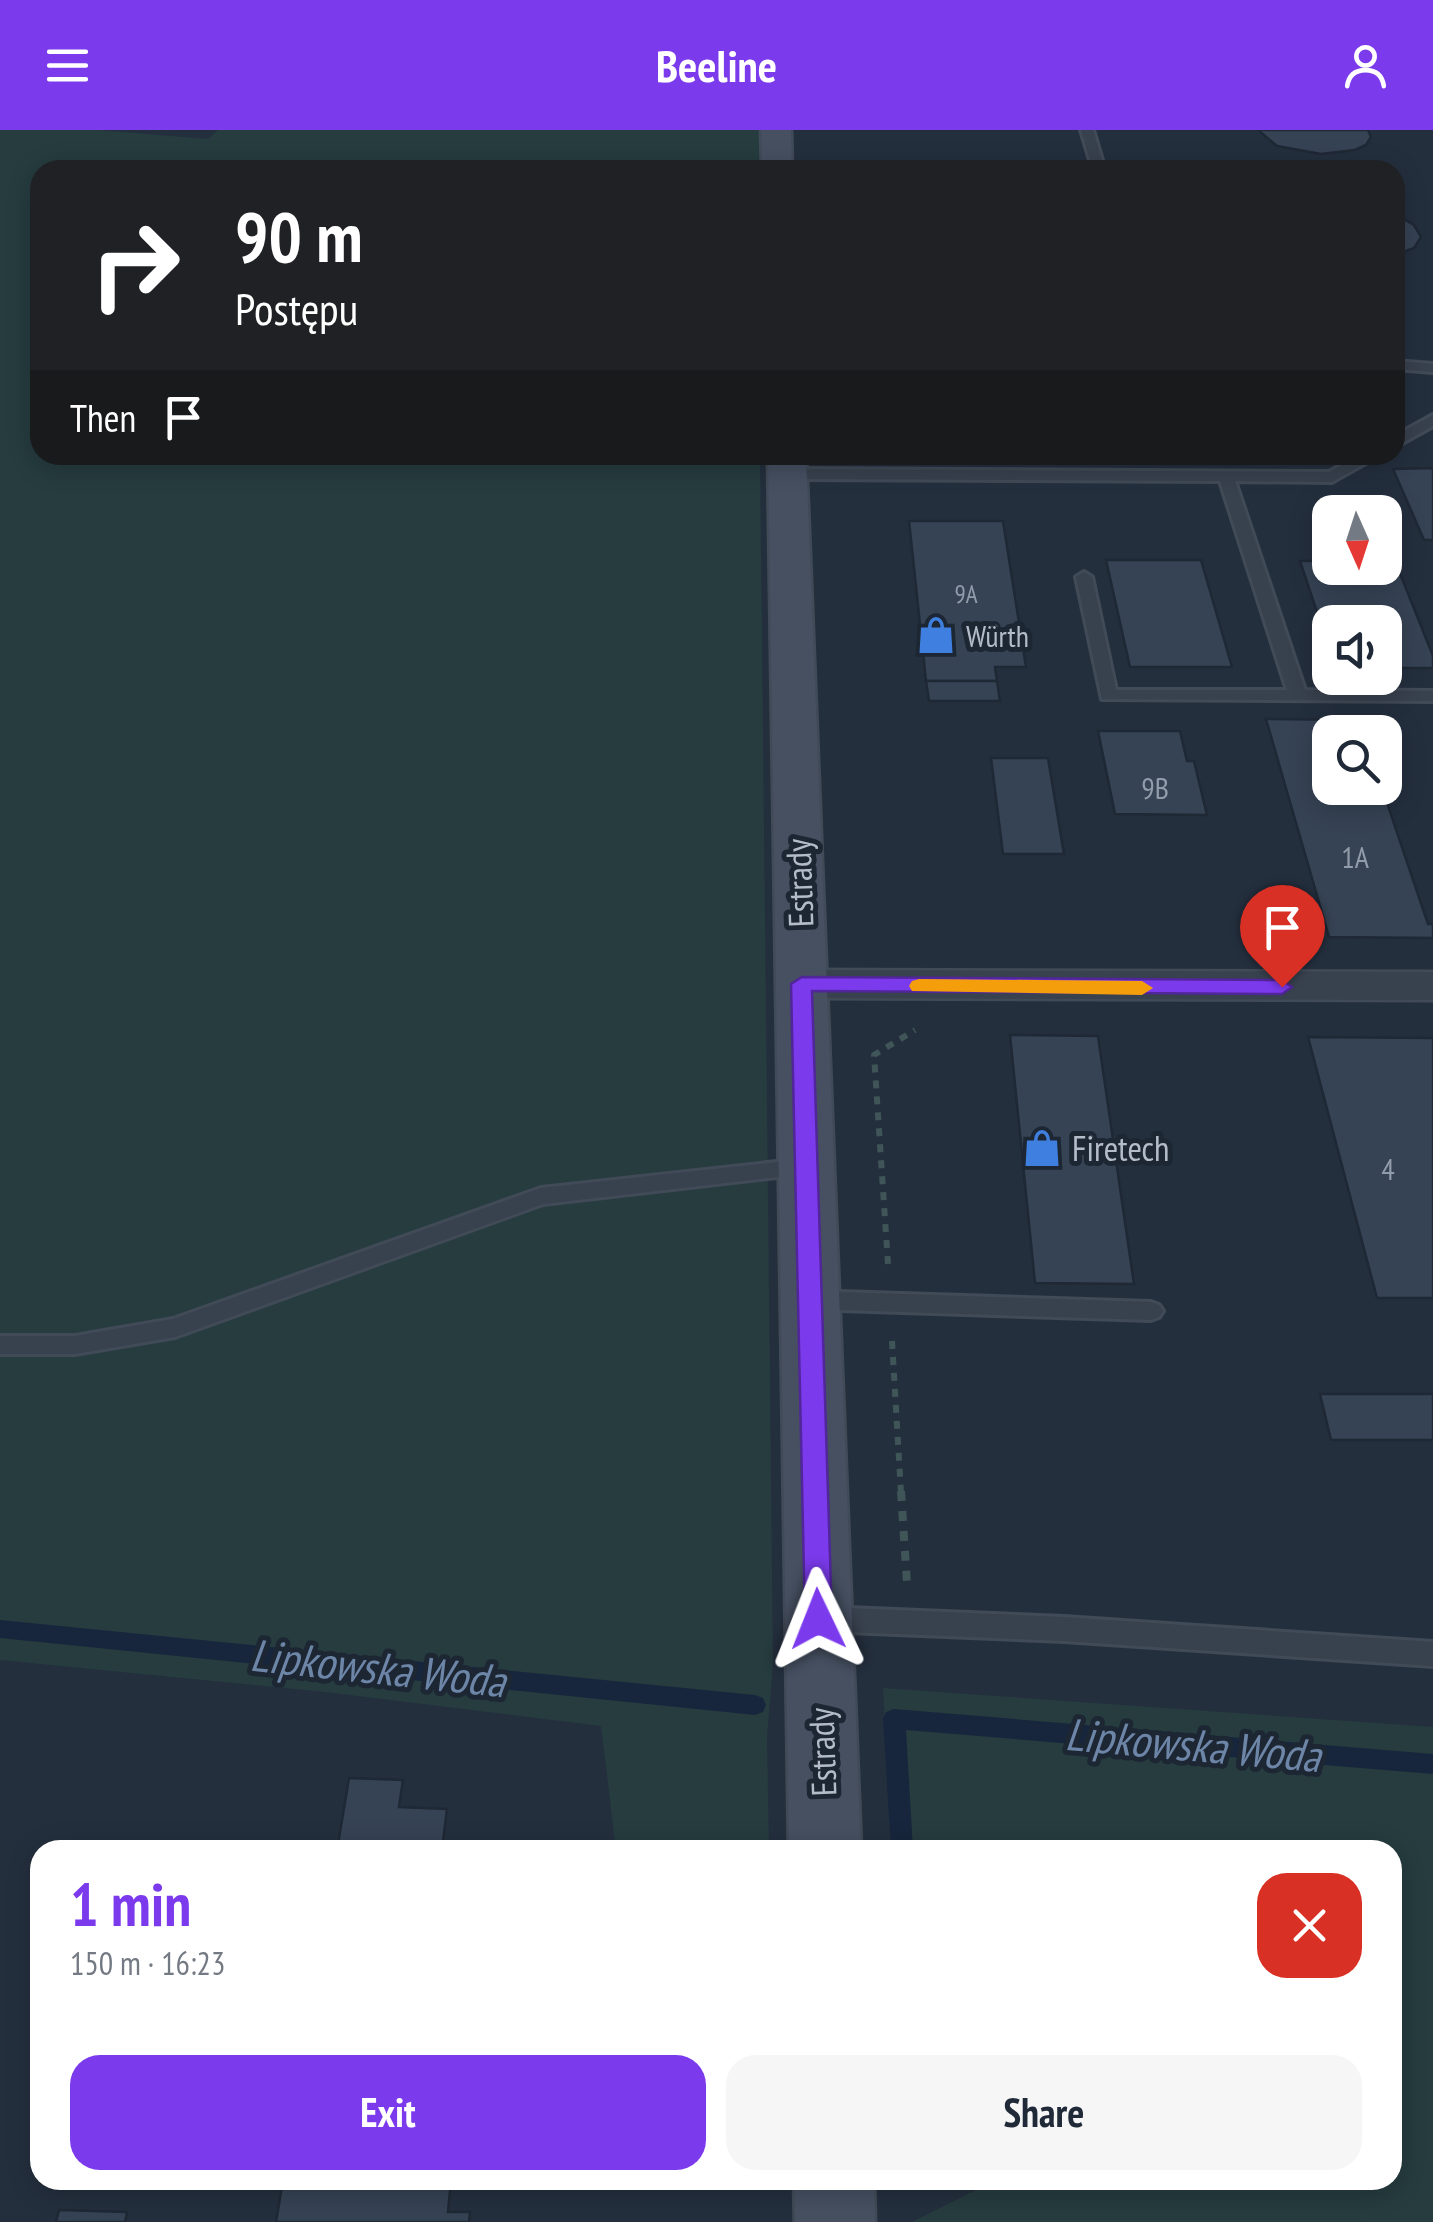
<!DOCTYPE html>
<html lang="en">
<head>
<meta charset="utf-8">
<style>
	body { margin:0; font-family:"PT Sans Narrow",sans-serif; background:#f6f6f7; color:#1f2937; height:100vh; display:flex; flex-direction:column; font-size:38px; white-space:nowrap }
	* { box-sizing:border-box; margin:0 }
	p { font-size:32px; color:#747a83 }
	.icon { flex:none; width:55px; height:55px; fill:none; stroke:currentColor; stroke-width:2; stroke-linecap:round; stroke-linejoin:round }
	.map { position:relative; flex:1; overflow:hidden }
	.side { position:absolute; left:30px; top:1710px; width:1372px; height:350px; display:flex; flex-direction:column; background:#fff; border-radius:30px; box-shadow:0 5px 25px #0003 }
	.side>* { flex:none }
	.top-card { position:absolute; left:30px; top:30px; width:1375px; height:305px; border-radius:30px; box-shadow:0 5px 25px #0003; background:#202124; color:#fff; overflow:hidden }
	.needle { width:65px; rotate:177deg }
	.fabs { position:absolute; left:1312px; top:365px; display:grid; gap:20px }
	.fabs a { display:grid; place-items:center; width:90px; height:90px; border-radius:20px; background:#fff; box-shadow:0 5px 25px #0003; font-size:50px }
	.pin { position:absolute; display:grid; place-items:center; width:85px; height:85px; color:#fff; margin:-102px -42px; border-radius:50% 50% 50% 0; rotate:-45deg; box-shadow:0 0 10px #0007 }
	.pin .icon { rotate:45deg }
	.me { position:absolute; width:110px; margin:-55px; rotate:358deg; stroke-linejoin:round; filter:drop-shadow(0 0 8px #0008) }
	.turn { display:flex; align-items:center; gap:35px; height:210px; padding:0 40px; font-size:45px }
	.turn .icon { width:130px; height:130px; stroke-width:2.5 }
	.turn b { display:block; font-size:70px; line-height:85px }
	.then { display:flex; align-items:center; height:95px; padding:0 40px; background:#0003; gap:20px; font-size:38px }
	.round { display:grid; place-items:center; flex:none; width:105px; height:105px; border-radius:30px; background:#f6f6f7 }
	.summary { display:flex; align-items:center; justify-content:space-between; height:170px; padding:0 40px }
	h1 { font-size:60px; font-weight:600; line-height:75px; color:#7c3aed }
	.primary-button { display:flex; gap:20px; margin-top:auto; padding:20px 40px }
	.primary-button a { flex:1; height:115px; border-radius:30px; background:#7c3aed; color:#fff; font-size:40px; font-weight:600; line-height:115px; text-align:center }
	.primary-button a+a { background:#f6f6f7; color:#1f2937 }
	header { display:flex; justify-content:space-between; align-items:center; height:130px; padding:0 40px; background:#7c3aed; color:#fff; font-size:45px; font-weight:600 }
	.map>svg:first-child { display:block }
	.green { fill:#263c3f }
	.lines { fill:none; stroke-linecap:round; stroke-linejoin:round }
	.stream { fill:#17263c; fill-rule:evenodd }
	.building { fill:#364354; stroke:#1f2835; stroke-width:2.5 }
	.lane-casing { stroke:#414a57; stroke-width:6 }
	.street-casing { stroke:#414a57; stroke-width:5 }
	.secondary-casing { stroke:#414a57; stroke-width:5 }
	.path-far1 { stroke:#3f5557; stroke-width:6; stroke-dasharray:8 8; stroke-linecap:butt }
	.path { stroke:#3f5557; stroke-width:8; stroke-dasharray:10 10; stroke-linecap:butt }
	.lane { fill:#38414e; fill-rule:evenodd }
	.street { fill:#38414e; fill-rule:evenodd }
	.secondary { fill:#465061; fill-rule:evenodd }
	.route { fill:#7c3aed; stroke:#51269a; stroke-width:2.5 }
	.slow { fill:#f59e0b }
	.labels { text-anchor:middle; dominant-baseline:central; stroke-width:10; stroke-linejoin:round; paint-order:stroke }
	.far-number-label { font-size:25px; fill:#929caa }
	.far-poi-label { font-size:30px; fill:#b4bcc9; stroke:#1d2633; text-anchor:start }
	.number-label { font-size:30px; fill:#929caa }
	.street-label { font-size:35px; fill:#b4bcc9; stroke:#1d2633 }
	.poi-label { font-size:35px; fill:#b4bcc9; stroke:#1d2633; text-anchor:start }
	.near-water-label { font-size:45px; font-style:italic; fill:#6d86a8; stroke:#1d2633 }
</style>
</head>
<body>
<header><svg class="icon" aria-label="menu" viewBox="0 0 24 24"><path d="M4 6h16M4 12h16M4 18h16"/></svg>Beeline<svg class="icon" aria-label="person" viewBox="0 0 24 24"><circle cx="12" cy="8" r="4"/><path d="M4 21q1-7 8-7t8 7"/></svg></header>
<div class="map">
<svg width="1433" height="2092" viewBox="0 0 1433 2092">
	<rect width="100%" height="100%" fill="#242f3e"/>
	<g class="green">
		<path d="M0 0H97L208 9 218 0H759V40H40V325H760L773 1535 767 1607 769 1720H616L601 1596 325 1562 0 1530Z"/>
		<path d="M883 1558 1433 1597V2092H912L976 2060 975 2050H1392V1720H891Z"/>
	</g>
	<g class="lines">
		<g class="stream">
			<path d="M0 1490 755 1565 763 1568 766 1575 763 1582 755 1585 0 1508Z"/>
			<path d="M894 1579 1433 1624V1644L906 1600 913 1720H891L883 1589 886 1582Z"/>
		</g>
	</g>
	<g class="building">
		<path d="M1258 0H1368L1371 7 1366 15 1355 20 1321 24 1277 16Z"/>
		<path d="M1395 84 1414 95 1421 107 1414 118 1395 125Z"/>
		<path d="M1153 325H1243L1245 334H1156Z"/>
		<path d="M1433 338V410H1424L1393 339Z"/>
		<path d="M909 391H1003L1026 537H995L997 551H926Z"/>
		<path d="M1106 430H1201L1232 537H1130Z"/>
		<path d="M1300 431H1330V438H1385V431H1395L1433 526V538H1385V492H1330V521Z"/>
		<path d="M926 551H997L1000 571H929Z"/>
		<path d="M1266 589 1359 590 1363 602H1330V658H1382L1428 794H1433V808L1329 807Z"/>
		<path d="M1098 601H1180L1187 631H1194L1207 685 1115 684Z"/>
		<path d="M991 628H1048L1064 724H1003Z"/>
		<path d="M1010 905 1098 906 1134 1154 1035 1153Z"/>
		<path d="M1308 907 1433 908V1168H1377Z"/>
		<path d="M1320 1264H1433V1310H1331Z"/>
		<path d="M349 1648 403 1650 399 1677 447 1679 442 1720H337Z"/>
		<path d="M283 2050H451L448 2082H470L469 2092H276Z"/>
		<path d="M59 2080 127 2082 125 2092H56Z"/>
	</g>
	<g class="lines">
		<g class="lane-casing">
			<g id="lane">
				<path d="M1081 0H1093L1105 40H1093Z"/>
				<path d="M1395 231 1433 234V242L1395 239Z"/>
				<path d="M1433 285V296L1395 317V306Z"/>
				<path d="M1361 325H1380L1332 352 1235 351 1305 560 1433 561V571L1102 569 1076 447 1084 442 1092 447 1116 560H1287L1220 351 787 349 779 344 787 339 1329 342Z"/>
				<path d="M804 1029 815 1037 812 1043 543 1074 175 1207 75 1224H0V1206H75L173 1189 541 1058Z"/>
				<path d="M809 1161 1151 1172 1159 1175 1163 1181 1159 1187 1151 1190 809 1179 801 1176 797 1170 801 1164Z"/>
				<path d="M823 1477 1064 1487 1433 1512V1536L1064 1511 823 1501 814 1497 810 1489 814 1481Z"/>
			</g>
		</g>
		<g class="street-casing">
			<path id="street" d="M802 840 1433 842V870L802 868 787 864 781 854 787 844Z"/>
		</g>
		<g class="secondary-casing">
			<g id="secondary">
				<path d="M761 0H791L792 40H762Z"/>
				<path d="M768 325H806L861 1720H789Z"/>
				<path d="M794 2050H874L875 2092H795Z"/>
			</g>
		</g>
		<g class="path-far1">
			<path d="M888 1134 874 925 915 900"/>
			<path d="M892 1211 901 1363"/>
		</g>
		<path class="path" d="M901 1361 907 1453"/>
		<use href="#lane" class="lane"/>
		<use href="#street" class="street"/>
		<use href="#secondary" class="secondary"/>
	</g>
	<path class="route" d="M802 847 1282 850 1292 857 1282 864 812 861 832 1489 828 1498 818 1501 809 1498 805 1489 791 854Z"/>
	<path class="slow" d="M919 849 1142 851 1153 858 1142 865 912 861 909 856 912 851Z"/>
	<defs>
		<g id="shop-bare" transform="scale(3)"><path d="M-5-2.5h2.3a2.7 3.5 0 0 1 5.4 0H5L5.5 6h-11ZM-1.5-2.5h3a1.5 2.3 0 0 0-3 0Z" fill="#3f7fe0" stroke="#1d2633" stroke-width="2.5" paint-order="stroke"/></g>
	</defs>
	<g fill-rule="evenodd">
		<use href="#shop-bare" x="936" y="505"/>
		<use href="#shop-bare" x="1042" y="1018"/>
	</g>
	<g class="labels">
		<g class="far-number-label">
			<text x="966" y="464">9A</text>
		</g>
		<g class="far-poi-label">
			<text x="966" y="505">Würth</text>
		</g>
		<g class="number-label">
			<text x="1155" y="657">9B</text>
			<text x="1355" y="726">1A</text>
			<text x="1388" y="1038">4</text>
		</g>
		<g class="street-label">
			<text transform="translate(799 753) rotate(-92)">Estrady</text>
			<text transform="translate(822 1622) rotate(-92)">Estrady</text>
		</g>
		<g class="poi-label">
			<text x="1072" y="1018">Firetech</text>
		</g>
		<g class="near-water-label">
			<text transform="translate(378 1537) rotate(6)">Lipkowska Woda</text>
			<text transform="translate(1193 1614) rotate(5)">Lipkowska Woda</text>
		</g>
	</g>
</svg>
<div class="fabs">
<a><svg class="needle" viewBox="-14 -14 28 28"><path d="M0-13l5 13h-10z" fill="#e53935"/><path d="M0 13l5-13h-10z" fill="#747a83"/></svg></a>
<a><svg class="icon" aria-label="sound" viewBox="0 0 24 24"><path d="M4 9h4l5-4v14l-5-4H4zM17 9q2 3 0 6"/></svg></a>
<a><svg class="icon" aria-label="search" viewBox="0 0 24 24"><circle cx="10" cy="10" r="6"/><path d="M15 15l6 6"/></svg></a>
</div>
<div class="pin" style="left:1282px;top:857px;background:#d93025"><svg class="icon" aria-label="arrive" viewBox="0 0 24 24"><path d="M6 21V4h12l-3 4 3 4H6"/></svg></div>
<svg class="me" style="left:818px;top:1489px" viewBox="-20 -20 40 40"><path d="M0-17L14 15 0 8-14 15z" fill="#7c3aed" stroke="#fff" stroke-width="4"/></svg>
<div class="top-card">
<div class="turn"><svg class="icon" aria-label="right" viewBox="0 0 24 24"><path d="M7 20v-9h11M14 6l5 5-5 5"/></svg><div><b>90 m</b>Postępu</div></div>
<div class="then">Then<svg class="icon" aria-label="arrive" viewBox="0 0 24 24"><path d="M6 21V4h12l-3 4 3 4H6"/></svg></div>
</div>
<section class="side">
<div class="summary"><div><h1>1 min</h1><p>150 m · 16:23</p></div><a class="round" style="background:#d93025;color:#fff"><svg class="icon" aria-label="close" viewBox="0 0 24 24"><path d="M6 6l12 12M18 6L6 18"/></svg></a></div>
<div class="primary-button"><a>Exit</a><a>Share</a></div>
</section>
</div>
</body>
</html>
